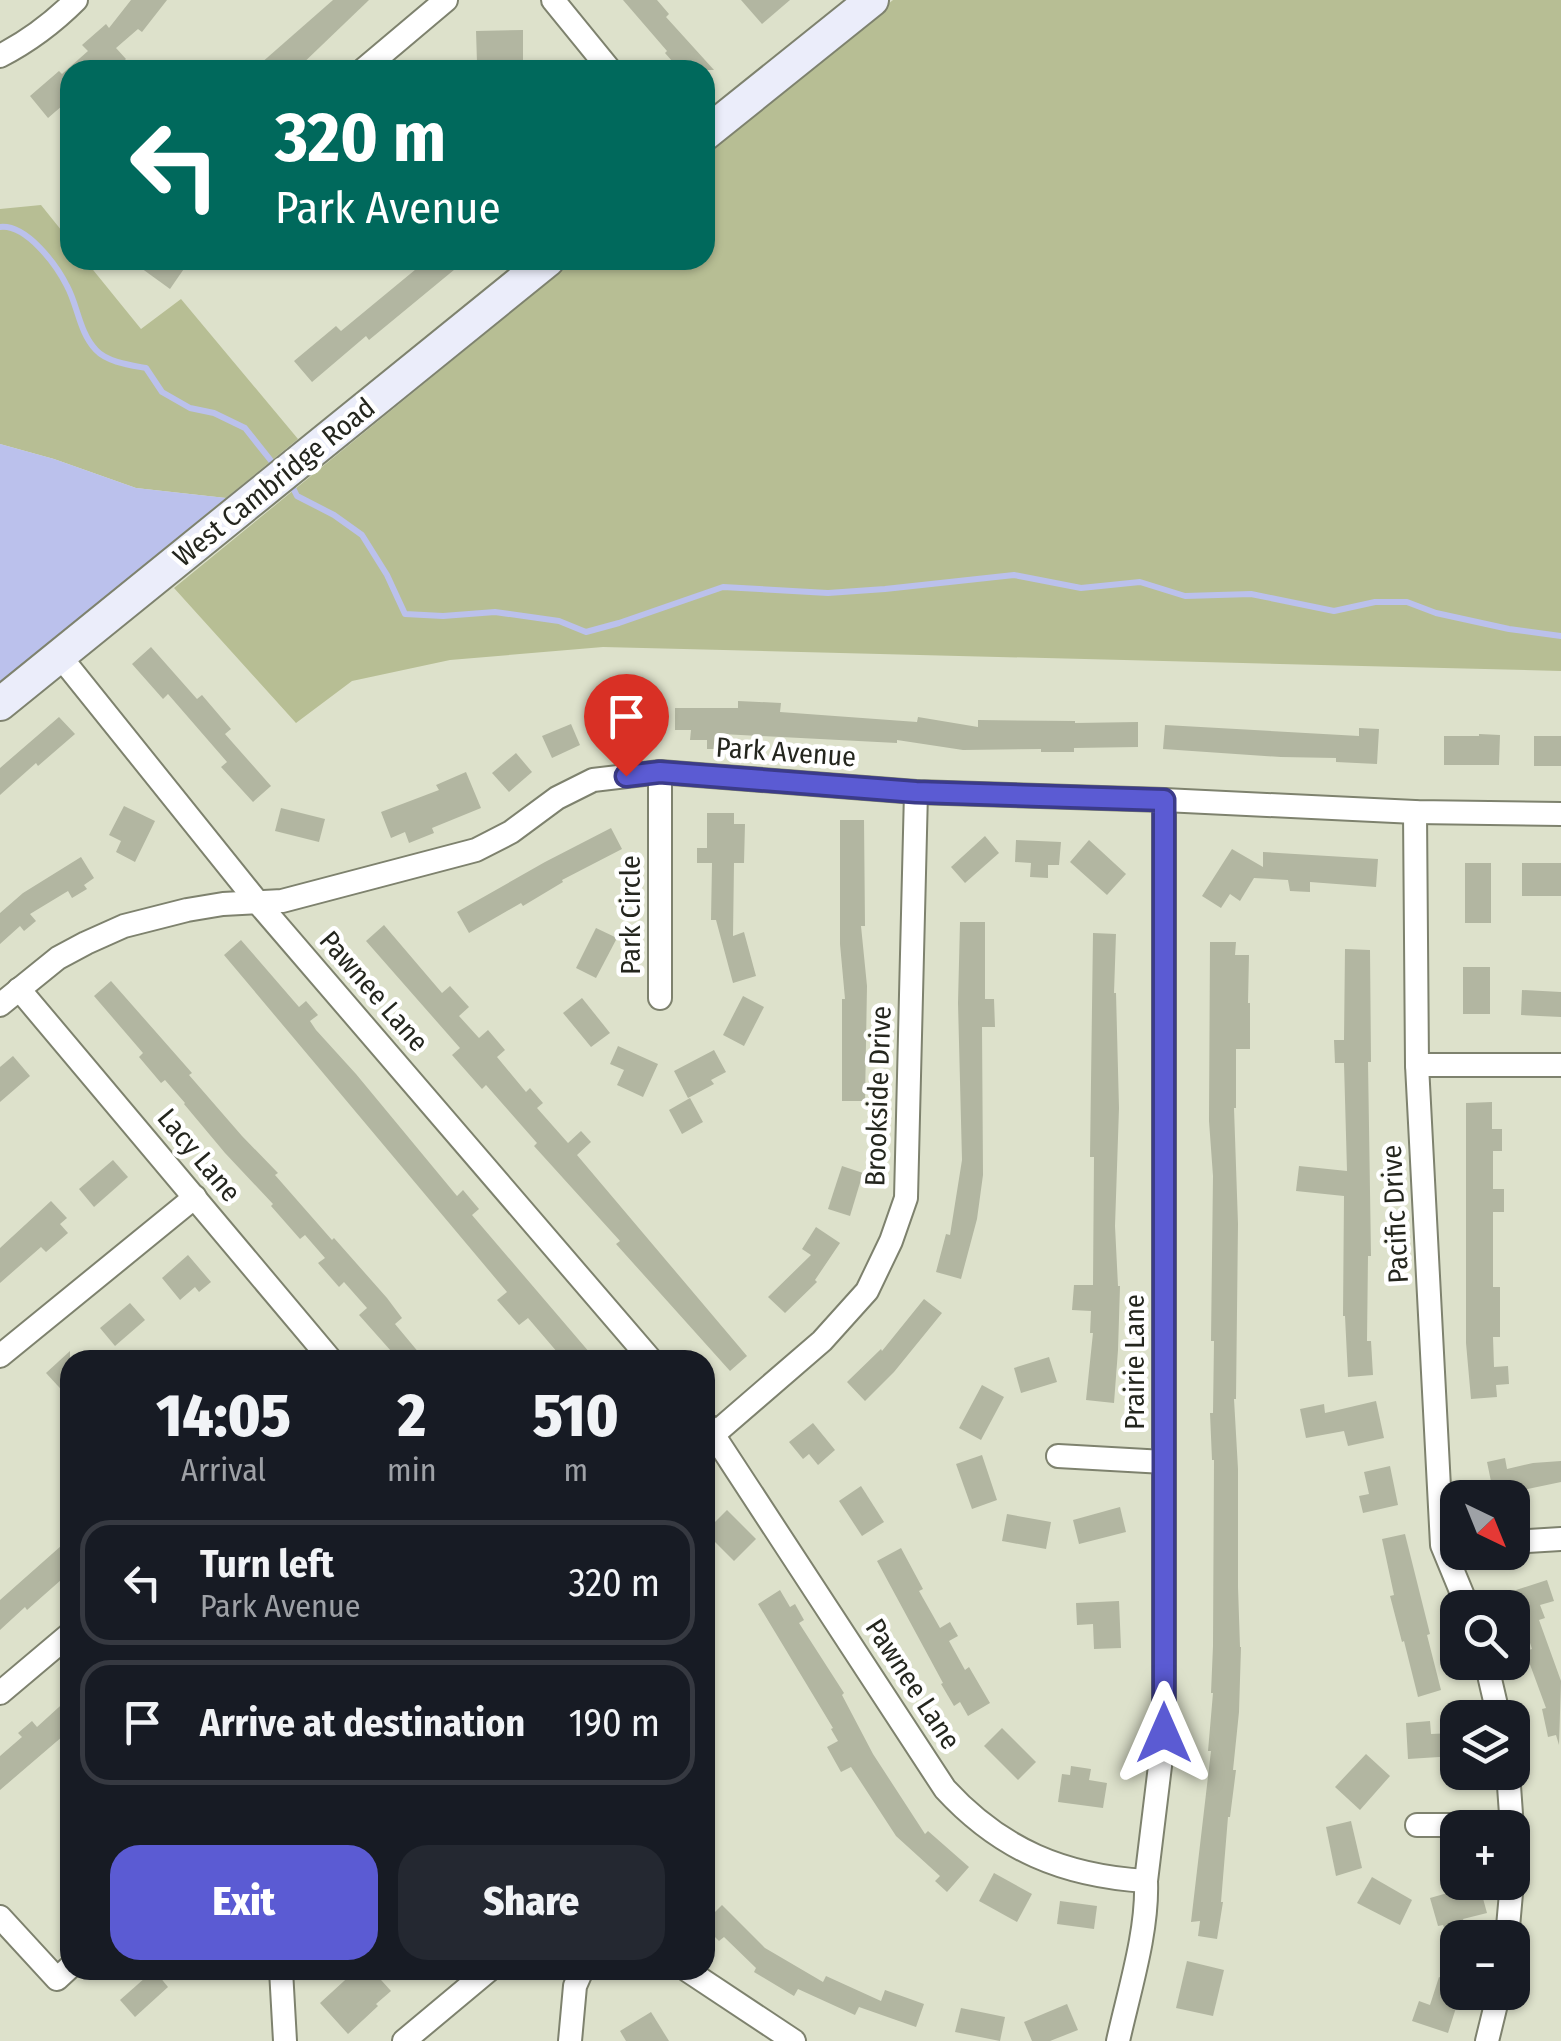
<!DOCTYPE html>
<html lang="en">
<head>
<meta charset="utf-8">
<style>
	body { margin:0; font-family:"Fira Sans Condensed",sans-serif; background:#242831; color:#f1f3f6; height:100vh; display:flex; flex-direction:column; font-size:38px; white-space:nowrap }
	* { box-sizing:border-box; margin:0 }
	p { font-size:32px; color:#9ea1a6 }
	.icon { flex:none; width:55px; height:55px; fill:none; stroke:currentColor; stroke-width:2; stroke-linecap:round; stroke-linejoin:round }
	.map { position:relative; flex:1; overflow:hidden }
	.panel { position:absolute; left:60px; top:1350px; width:655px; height:630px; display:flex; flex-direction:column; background:#171b24; border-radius:30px; box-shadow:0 2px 8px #0004 }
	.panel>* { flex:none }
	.top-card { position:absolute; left:60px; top:60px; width:655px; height:210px; border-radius:30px; box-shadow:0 2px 8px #0004; background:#00695c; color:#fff; overflow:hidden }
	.needle { width:65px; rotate:137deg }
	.buttons { position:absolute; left:1440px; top:1480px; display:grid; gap:20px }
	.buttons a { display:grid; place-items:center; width:90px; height:90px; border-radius:20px; background:#171b24; box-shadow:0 2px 8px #0004; font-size:50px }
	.pin { position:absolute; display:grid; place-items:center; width:85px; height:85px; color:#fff; margin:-102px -42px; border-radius:50% 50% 50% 0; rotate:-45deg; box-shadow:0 0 10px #0007 }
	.pin .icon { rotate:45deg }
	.me { position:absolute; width:110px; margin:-55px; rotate:0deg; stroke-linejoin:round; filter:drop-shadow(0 0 8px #0008) }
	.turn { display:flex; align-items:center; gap:35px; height:210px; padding:0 50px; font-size:45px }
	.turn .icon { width:130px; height:130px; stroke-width:2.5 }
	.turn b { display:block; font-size:70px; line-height:85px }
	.eta { display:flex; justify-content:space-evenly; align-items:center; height:170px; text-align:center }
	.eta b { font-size:60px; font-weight:800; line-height:70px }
	.button { display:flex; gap:20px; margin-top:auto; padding:20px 50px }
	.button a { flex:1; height:115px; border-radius:30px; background:#5b5bd3; color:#fff; font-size:40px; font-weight:800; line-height:115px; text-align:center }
	.button a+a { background:#242831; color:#f1f3f6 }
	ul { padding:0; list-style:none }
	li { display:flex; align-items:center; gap:30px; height:125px; margin:0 20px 15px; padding:0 30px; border:5px solid #363941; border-radius:30px }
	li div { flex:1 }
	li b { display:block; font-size:38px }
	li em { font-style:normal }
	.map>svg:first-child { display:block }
	.green { fill:#b7be94 }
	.water { fill:#bbc1ec }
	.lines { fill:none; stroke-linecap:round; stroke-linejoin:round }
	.stream { stroke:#bbc1ec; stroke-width:6 }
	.building { fill:#b2b6a1 }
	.street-casing { stroke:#7e826e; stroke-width:26 }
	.secondary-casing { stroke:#7e826e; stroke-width:36 }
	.street { stroke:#fff; stroke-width:22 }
	.secondary { stroke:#ebedfa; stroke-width:32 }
	.route-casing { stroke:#3b3b89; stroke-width:25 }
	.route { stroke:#5b5bd3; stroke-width:18 }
	.labels { text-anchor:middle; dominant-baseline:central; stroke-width:9; stroke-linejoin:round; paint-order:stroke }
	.street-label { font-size:28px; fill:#24261e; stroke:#fff }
</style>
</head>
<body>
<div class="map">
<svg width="1561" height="2041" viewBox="0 0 1561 2041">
	<rect width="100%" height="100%" fill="#dde1cb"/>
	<g class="green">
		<path d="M893 0H1561V671L603 647 450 660 352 681 296 723 174 588 575 260H705V154Z"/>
		<path d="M41 205 70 241V260H85L141 329 181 299 298 439 226 498 136 488 54 459 0 444V209Z"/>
	</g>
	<path class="water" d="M0 444 54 459 136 488 226 498 0 682Z"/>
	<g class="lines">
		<g class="stream">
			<path d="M0 227C26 224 56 264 67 286 78 306 79 332 96 350 107 362 130 365 146 368L162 392 190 408 214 413 245 428 276 467"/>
			<path d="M291 484 297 496 334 515 362 535 387 575 405 614 443 616 495 612 559 621 586 632 619 623 723 587 828 593 885 589 1014 575 1081 588 1140 582 1185 596 1251 594 1334 611 1375 602H1407L1436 613 1509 629 1561 636"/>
		</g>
	</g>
	<g class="building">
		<path d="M131 0H167L142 32 138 29 116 48 126 59 114 70H70V99L48 118 30 96 59 71 62 74 88 51 82 45 106 24 109 28Z"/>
		<path d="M333 0H369L296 70H253Z"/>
		<path d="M623 0H657L669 14 666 17 714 70H680L665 53 667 51Z"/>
		<path d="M741 0H790L762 24Z"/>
		<path d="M523 30V62L477 63 476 31Z"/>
		<path d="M130 260H190L170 289Z"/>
		<path d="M427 260H466L369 340 366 336 312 382 294 361 336 326 341 331Z"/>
		<path d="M151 647 197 699 202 695 231 729 225 734 271 786 253 802 221 767 227 762 168 694 163 699 132 664Z"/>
		<path d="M631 700 634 711 647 708 652 731 609 739 605 715 617 713 615 703Z"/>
		<path d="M738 701 781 703 780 712 917 722 918 717 978 727V720L1075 721V723L1138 722V747L1074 748V752H1041V749L963 750 897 740V743L722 734 721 749H707V740H690L691 730H675V708H738Z"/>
		<path d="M59 717 75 734 38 766 36 763 0 795V768Z"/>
		<path d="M571 724 580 745 552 758 542 736Z"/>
		<path d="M1165 725 1359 736V728L1379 729 1377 764 1336 762V758L1281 757 1163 749Z"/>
		<path d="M1479 734 1500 735 1499 765H1444V736H1479Z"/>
		<rect x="1534" y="736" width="27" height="30"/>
		<path d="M516 753 532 772 509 792 492 773Z"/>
		<path d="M466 772 481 808 432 828 434 833 409 843 405 832 391 838 381 812 439 790 436 785Z"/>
		<path d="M124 806 155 821 135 862 116 852 121 841 109 835Z"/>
		<path d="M281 808 325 819 319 842 275 831Z"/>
		<path d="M707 813H734V824H745L744 863H734L733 936 744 932 756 976 733 983 716 920H711L712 863H697V848H707Z"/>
		<path d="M840 820H864L865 926H861L867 986 865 1101H842V999H845L840 944Z"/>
		<path d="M611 828 622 849 562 880 563 882 523 906 521 903 469 933 457 912 545 862Z"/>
		<path d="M985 836 999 853 965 883 951 867Z"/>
		<path d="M1016 840 1061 842 1059 865H1048V878L1030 877 1031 863 1015 862Z"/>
		<path d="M1089 840 1126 874 1107 895 1070 862Z"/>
		<path d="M1232 849 1263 867V852L1378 859 1376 887 1310 882V892L1290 891 1288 880 1254 878 1240 901 1230 894 1221 908 1202 896Z"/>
		<path d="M81 857 94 878 84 885 87 889 72 898 68 891 30 914 36 921 24 931 20 926 0 944V913L23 893Z"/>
		<rect x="1465" y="863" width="26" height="60"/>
		<rect x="1522" y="863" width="39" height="33"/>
		<path d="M960 922H985V999H994L995 1027H982L983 1175 977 1219 961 1279 936 1272 946 1234 950 1235 962 1160 958 1003Z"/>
		<path d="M384 925 442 993 450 986 469 1007 459 1016 479 1038 488 1030 505 1050 497 1057 526 1092 530 1088 543 1103 537 1108 568 1143 581 1131 591 1142 577 1155 747 1356 730 1371 616 1244 620 1241 534 1146 537 1143 486 1085 482 1089 452 1055 460 1048 366 941Z"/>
		<path d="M596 928 617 938 596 978 576 968Z"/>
		<path d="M1093 933 1116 934 1114 993H1116L1119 1108 1115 1226 1118 1286H1120L1118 1350 1114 1403 1086 1400 1093 1333H1090L1091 1311 1072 1310 1074 1285H1093L1094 1157H1090Z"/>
		<path d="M241 940 299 1007 306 1001 318 1015 310 1021 316 1030 356 1074 457 1196 463 1190 479 1209 472 1215 596 1360H564L528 1318 519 1325 497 1300 507 1292 224 955Z"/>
		<path d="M1210 942H1236L1235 955H1249L1248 1003H1250V1049H1236V1108H1234L1238 1224 1236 1399H1234L1238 1469V1587L1240 1647H1241L1239 1712 1233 1770H1236L1230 1817H1228L1221 1902H1223L1217 1939 1198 1936 1200 1921 1191 1922 1211 1751H1208L1213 1693H1211L1213 1646 1214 1460H1212L1210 1413H1213L1214 1341H1211L1213 1176 1209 1121Z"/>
		<path d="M1345 949 1370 950 1371 1062H1368L1371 1256H1368L1367 1341H1371L1373 1375 1348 1377 1345 1316H1343L1344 1196 1296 1191 1299 1166 1347 1171 1344 1063H1335L1334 1040H1344Z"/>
		<rect x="1463" y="967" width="27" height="47"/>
		<path d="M111 981 192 1073 189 1075 242 1136 278 1173 275 1175 332 1240 334 1238 387 1298 402 1318 395 1324 425 1360H399L359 1315 367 1308 344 1282 339 1287 318 1263 325 1258 305 1235 300 1239 271 1206 273 1204 225 1153 184 1104 185 1103 165 1080 161 1083 139 1057 143 1053 94 996Z"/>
		<path d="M1522 990 1561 992V1017L1521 1015Z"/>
		<path d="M743 996 764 1007 744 1046 723 1035Z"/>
		<path d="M582 998 610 1033 591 1047 563 1013Z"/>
		<path d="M618 1046 658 1064 643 1097 617 1085 624 1070 610 1064Z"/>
		<path d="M714 1050 726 1072 711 1080 714 1084 688 1098 674 1071Z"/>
		<path d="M13 1056 30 1076 0 1102V1067Z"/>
		<path d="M690 1098 703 1122 682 1134 669 1110Z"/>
		<path d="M1492 1102V1129H1502V1151H1493V1189H1504V1212H1493V1287H1500V1337H1493L1494 1367 1508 1366 1509 1384 1496 1385 1497 1397 1471 1399 1466 1343V1103Z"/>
		<path d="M113 1160 128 1177 94 1207 79 1189Z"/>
		<path d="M842 1166 863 1173 850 1216 828 1209Z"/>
		<path d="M51 1201 67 1218 60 1224 68 1233 46 1252 41 1247 0 1283V1248Z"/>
		<path d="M816 1227 840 1243 815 1280 817 1282 785 1313 768 1297 811 1255 802 1249Z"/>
		<path d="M188 1255 211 1282 199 1292 195 1287 180 1300 162 1278Z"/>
		<path d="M924 1299 942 1313 894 1372 865 1401 847 1382 881 1349 882 1351Z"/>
		<path d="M130 1303 145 1320 115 1346 100 1328Z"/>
		<path d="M70 1351V1399L46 1373Z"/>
		<path d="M1049 1357 1057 1382 1021 1393 1014 1368Z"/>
		<path d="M982 1385 1004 1397 981 1440 959 1428Z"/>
		<path d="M1376 1401 1384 1438 1348 1446 1344 1431 1306 1438 1300 1409 1324 1404 1325 1413Z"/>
		<path d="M813 1423 835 1450 818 1465 809 1454 803 1459 789 1442Z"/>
		<path d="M982 1455 997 1500 972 1509 956 1464Z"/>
		<path d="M1505 1458 1507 1469 1533 1463 1561 1461V1482L1494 1496 1487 1462Z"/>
		<path d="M1390 1466 1398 1505 1363 1513 1359 1496 1369 1494 1364 1472Z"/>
		<path d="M861 1486 884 1522 862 1536 839 1501Z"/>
		<path d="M1120 1507 1126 1532 1079 1544 1073 1520Z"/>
		<path d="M727 1510 756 1539 734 1561 705 1532Z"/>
		<path d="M1007 1514 1051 1522 1046 1549 1002 1541Z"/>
		<path d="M1405 1534 1430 1634 1427 1635 1441 1690 1418 1697 1404 1641 1402 1642 1390 1596 1394 1595 1382 1539Z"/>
		<path d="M70 1538V1572L27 1610 25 1607 0 1630V1600Z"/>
		<path d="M901 1548 923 1589 919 1591 940 1628 950 1622 958 1636 949 1641 965 1670 969 1667 990 1703 968 1716 960 1702 954 1706 941 1684 943 1683 877 1561Z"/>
		<path d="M1547 1580 1554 1601 1540 1605 1545 1618 1539 1620 1561 1681 1559 1745 1556 1735 1548 1737 1542 1709 1546 1708 1525 1651 1532 1649 1513 1591Z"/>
		<path d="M780 1590 790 1607 795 1604 804 1620 799 1623 844 1693 842 1695 873 1754 925 1834 928 1831 969 1867 947 1892 935 1881 940 1876 896 1836 851 1767 841 1772 827 1747 838 1741 831 1729 833 1728 758 1604Z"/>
		<path d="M1119 1601 1121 1648 1094 1649 1093 1624 1077 1625 1076 1603Z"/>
		<path d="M70 1697V1730L0 1790V1756L22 1737 18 1733 32 1721 37 1727Z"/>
		<path d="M1430 1721 1431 1734 1453 1733 1455 1756 1408 1759 1406 1723Z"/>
		<path d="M1002 1728 1036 1762 1018 1780 984 1746Z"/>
		<path d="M1366 1754 1390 1776 1360 1810 1335 1787Z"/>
		<path d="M1071 1766 1091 1769 1089 1780 1107 1783 1103 1808 1058 1802 1062 1774 1070 1775Z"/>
		<path d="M1351 1821 1362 1868 1336 1876 1326 1827Z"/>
		<path d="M994 1873 1032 1894 1017 1922 979 1901Z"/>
		<path d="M1372 1877 1412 1900 1400 1925 1357 1903Z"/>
		<path d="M1479 1884 1487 1913 1463 1919 1466 1928 1446 1933 1443 1925 1438 1926 1430 1898Z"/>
		<path d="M1060 1901 1097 1906 1094 1929 1057 1924Z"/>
		<path d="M722 1905 765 1948 823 1982 826 1976 881 2001 885 1990 924 2004 916 2027 859 2007 855 2015 798 1989 794 1996 754 1972 756 1968 724 1937 719 1941 705 1927V1922Z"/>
		<path d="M1187 1961 1224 1970 1213 2016 1176 2008Z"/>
		<path d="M154 1970 168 1987 135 2017 120 2000Z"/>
		<path d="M356 1970H372L391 1991 376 2004 378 2006 348 2034 320 2003Z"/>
		<path d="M1439 1977 1458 1984V1992H1461L1448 2033 1412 2021 1419 2001 1430 2005Z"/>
		<path d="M1067 2004 1078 2030 1050 2041H1032L1024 2022Z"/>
		<path d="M961 2008 1005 2017 1000 2041 955 2032Z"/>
		<path d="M651 2012 669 2041H626L620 2031Z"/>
	</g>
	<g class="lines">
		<g class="street-casing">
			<g id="street">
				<path d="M553 0 610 70"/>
				<path d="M0 56C29 41 53 23 76 0"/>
				<path d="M363 70 446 0"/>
				<path d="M59 655 259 904 651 1360"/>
				<path d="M660 772V998"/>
				<path d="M1415 812 1417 1065 1442 1545 1468 1608"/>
				<path d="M19 989 331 1360"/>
				<path d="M0 1005 58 958 86 943 124 926 187 910 223 904 282 901 476 850 511 832 557 798 593 780 660 772 916 792 1164 800 1415 812 1561 814"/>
				<path d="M1417 1065H1561"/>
				<path d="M0 1356 195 1197"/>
				<path d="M707 1425 945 1789C1001 1850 1064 1876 1146 1881"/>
				<path d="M705 1442 822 1341 867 1291 891 1241 906 1198 916 792"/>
				<path d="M1058 1456 1164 1462"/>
				<path d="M1512 1542 1561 1539"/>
				<path d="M1486 1662 1499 1718"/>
				<path d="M0 1693 70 1634"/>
				<path d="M1508 1772 1512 1828"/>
				<path d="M1417 1825H1512"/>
				<path d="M0 1917 57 1979 70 1967"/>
				<path d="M1507 1938 1512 1882"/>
				<path d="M281 1970 285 2041"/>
				<path d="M687 1970 794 2041"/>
				<path d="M404 2041 489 1970"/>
				<path d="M570 2041 575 1986 582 1970"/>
				<path d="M1118 2041C1129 1991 1148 1932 1146 1881L1164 1733V800"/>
				<path d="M1487 2041 1499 1992"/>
			</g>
		</g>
		<g class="secondary-casing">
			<g id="secondary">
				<path d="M705 134 872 0"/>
				<path d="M0 704 548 260"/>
			</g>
		</g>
		<use href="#street" class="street"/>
		<use href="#secondary" class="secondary"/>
	</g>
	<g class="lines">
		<g class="route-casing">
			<path id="route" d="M626 776 660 772 916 792 1164 800V1733"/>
		</g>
		<use href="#route" class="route"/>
	</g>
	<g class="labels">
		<g class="street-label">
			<text transform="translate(274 482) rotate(-39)">West Cambridge Road</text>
			<text transform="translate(786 752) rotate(4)">Park Avenue</text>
			<text transform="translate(630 915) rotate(-90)">Park Circle</text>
			<text transform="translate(374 991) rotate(49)">Pawnee Lane</text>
			<text transform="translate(878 1096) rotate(-88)">Brookside Drive</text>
			<text transform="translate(199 1155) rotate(50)">Lacy Lane</text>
			<text transform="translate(1395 1214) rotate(-93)">Pacific Drive</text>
			<text transform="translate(1134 1362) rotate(-90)">Prairie Lane</text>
			<text transform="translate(913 1684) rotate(57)">Pawnee Lane</text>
		</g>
	</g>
</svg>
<div class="buttons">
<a><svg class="needle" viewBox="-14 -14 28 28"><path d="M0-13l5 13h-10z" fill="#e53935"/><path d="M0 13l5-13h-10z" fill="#9ea1a6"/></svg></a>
<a><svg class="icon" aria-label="search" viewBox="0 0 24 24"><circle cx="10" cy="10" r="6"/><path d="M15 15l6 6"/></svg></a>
<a><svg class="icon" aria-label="layers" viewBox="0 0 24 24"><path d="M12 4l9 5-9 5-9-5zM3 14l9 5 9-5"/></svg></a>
<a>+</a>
<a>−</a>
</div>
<div class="pin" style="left:626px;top:776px;background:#d93025"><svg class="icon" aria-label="arrive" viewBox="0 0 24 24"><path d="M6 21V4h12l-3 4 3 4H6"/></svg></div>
<svg class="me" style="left:1164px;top:1733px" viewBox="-20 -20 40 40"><path d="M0-17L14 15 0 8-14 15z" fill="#5b5bd3" stroke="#fff" stroke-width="4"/></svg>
<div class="top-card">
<div class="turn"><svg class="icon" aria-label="left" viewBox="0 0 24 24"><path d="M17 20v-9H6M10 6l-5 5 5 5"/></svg><div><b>320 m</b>Park Avenue</div></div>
</div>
<section class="panel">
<div class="eta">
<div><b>14:05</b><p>Arrival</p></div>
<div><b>2</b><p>min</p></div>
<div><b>510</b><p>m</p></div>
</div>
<ul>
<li><svg class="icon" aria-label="left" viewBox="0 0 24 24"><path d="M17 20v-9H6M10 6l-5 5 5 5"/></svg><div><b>Turn left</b><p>Park Avenue</p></div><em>320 m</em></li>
<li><svg class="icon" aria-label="arrive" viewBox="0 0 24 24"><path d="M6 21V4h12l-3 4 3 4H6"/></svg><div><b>Arrive at destination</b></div><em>190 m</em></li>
</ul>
<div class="button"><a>Exit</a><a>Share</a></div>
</section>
</div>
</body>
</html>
